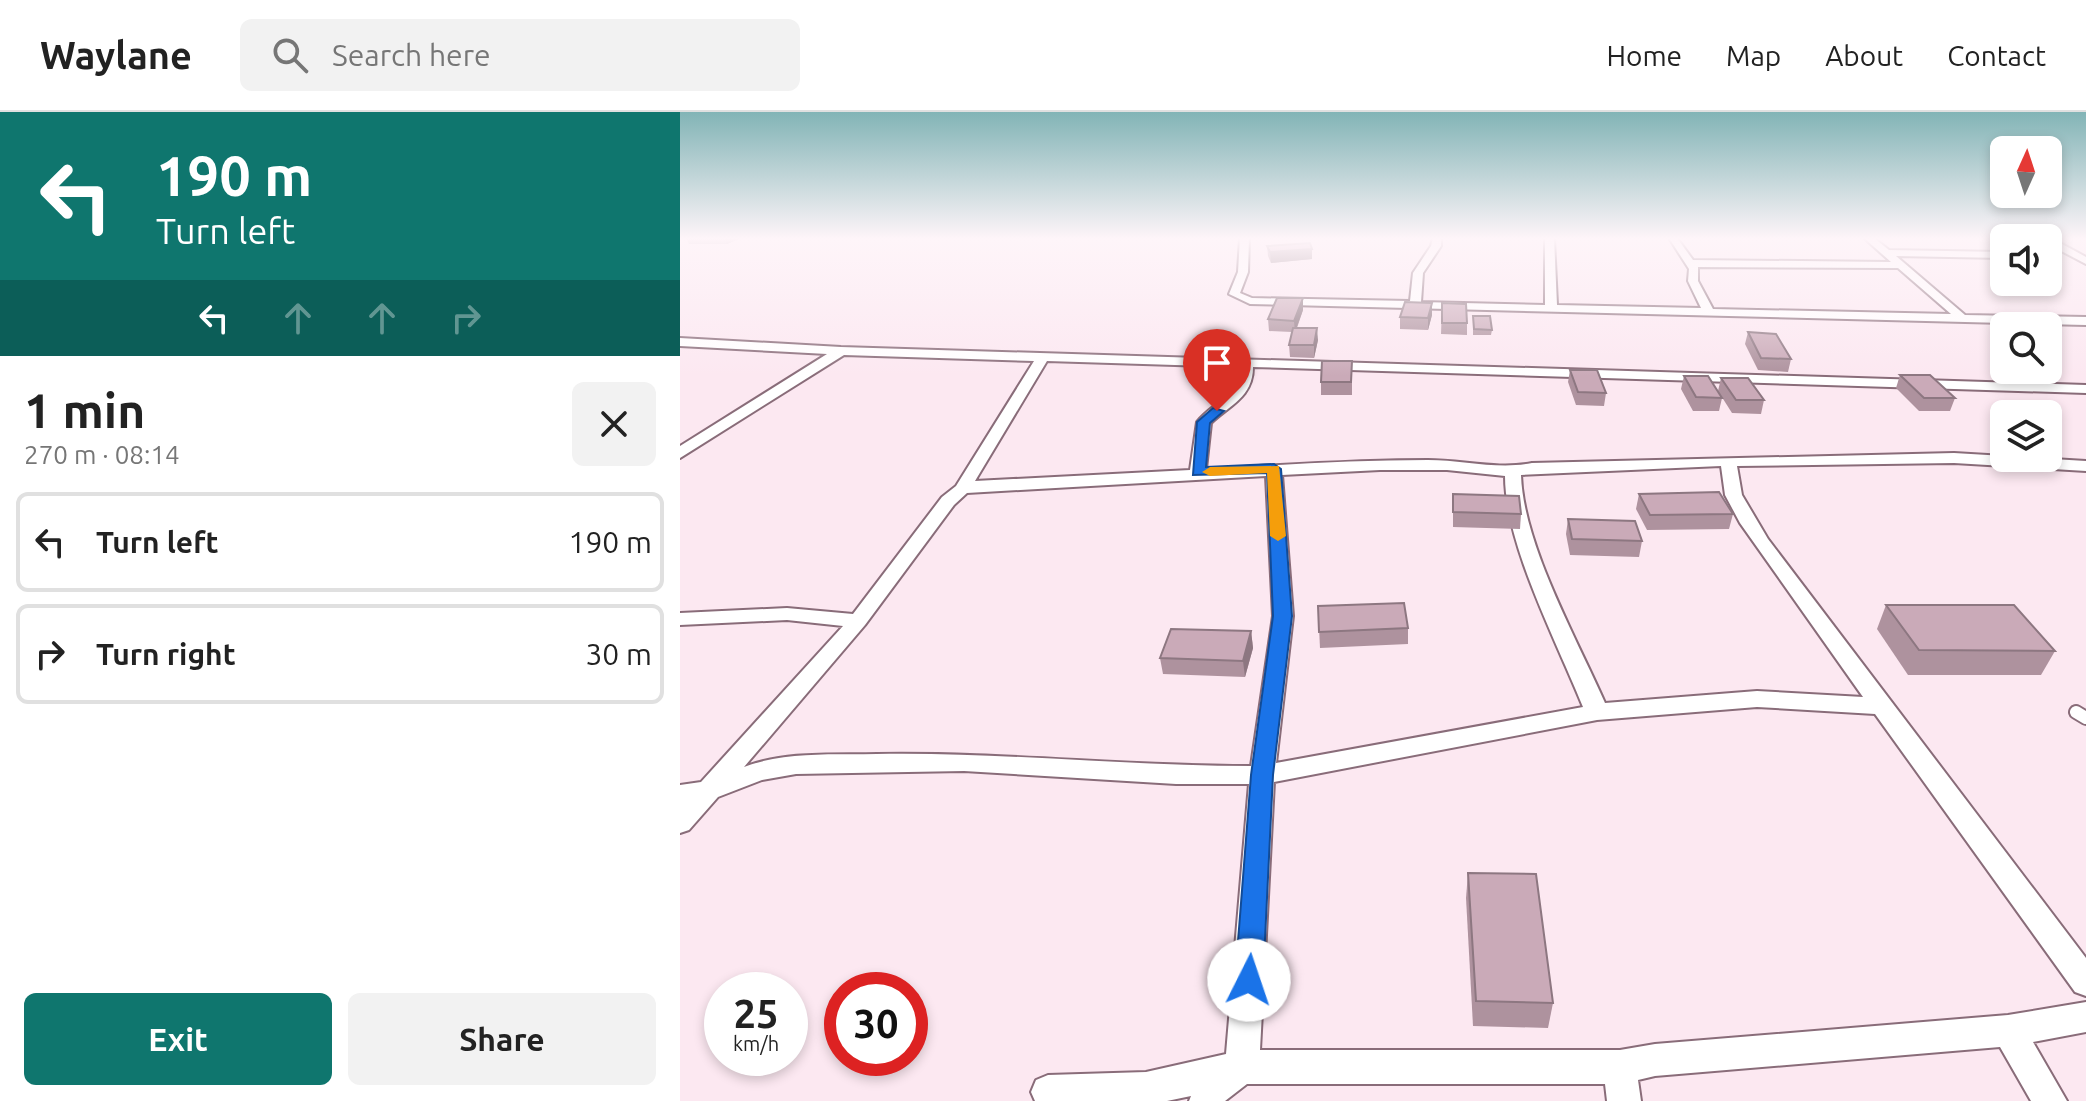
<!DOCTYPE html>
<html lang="en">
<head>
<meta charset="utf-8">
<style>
	body { margin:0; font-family:Ubuntu,sans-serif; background:#f2f2f2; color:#222; height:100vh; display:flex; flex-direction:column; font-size:30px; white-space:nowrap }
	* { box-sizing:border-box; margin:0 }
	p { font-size:26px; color:#767676 }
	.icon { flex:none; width:44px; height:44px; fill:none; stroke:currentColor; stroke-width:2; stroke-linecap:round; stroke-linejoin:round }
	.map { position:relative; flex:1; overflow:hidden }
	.side { display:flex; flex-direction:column; background:#fff; width:680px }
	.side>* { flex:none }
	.top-card { background:#0f766e; color:#fff; overflow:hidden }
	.needle { width:52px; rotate:3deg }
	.controls { position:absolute; left:1310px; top:24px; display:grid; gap:16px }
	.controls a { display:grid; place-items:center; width:72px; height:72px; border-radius:12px; background:#fff; box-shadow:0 4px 12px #0003; font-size:40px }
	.speed { position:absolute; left:24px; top:860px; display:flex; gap:16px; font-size:40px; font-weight:700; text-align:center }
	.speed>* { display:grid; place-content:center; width:104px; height:104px; border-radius:50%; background:#fff; box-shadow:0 4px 12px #0003; line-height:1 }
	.speed small { font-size:20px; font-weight:400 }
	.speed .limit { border:12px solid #d22; background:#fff; color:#111 }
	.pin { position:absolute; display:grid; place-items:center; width:68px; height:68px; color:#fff; margin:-82px -34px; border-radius:50% 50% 50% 0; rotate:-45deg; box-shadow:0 0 8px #0007 }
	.pin .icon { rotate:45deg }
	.me { position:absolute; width:88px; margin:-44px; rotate:4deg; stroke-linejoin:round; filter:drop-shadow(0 0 6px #0008) }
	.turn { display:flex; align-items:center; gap:28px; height:168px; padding:0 24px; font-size:36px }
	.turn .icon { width:104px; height:104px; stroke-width:2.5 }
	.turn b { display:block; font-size:56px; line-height:68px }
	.lanes { display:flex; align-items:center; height:76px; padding:0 24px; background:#0003; justify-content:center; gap:40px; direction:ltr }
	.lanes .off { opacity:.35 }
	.round { display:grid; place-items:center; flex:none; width:84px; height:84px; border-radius:12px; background:#f2f2f2 }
	.head { display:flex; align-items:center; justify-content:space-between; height:136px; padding:0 24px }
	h1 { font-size:48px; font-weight:700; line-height:60px }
	.cta { display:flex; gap:16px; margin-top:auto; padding:16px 24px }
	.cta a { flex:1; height:92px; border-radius:12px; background:#0f766e; color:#fff; font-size:32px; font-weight:700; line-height:92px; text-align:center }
	.cta a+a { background:#f2f2f2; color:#222 }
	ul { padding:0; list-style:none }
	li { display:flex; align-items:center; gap:24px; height:100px; margin:0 16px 12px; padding:0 8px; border:4px solid #e0e0e0; border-radius:12px }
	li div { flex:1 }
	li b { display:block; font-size:30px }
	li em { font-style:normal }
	header { display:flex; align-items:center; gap:48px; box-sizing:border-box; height:112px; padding:0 40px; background:#fff; border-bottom:2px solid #e0e0e0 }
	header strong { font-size:38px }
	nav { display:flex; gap:44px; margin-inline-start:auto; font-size:28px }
	.search { width:560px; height:72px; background:#f2f2f2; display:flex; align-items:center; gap:20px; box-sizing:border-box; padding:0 28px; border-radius:12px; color:#767676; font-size:30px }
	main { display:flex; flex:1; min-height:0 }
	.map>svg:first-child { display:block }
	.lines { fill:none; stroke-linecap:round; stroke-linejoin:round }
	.service-casing { stroke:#896c79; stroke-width:16 }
	.minor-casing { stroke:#896c79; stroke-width:4 }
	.service { stroke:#fff; stroke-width:12 }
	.minor { fill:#fff; fill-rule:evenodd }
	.wall { fill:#ae929e }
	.shaded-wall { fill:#8d7781 }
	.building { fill:#caaab8; stroke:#8d7781; stroke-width:2 }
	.route { fill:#1a73e8; stroke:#114b97; stroke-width:2 }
	.slow { fill:#f59e0b }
</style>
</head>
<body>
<header>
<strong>Waylane</strong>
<div class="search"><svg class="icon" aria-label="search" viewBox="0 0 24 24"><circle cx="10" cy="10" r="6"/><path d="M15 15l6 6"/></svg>Search here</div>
<nav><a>Home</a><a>Map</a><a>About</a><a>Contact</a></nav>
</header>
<main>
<section class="side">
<div class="top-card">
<div class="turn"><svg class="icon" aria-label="left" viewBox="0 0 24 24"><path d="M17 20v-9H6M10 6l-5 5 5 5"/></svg><div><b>190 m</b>Turn left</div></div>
<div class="lanes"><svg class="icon" aria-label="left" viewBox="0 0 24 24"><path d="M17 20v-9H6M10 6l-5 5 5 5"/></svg><svg class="icon off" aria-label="ahead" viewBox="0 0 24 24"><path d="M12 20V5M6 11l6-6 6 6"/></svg><svg class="icon off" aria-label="ahead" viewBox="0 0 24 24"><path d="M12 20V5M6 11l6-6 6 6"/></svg><svg class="icon off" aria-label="right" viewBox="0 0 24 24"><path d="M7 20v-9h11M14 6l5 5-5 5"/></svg></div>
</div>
<div class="head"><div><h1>1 min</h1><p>270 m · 08:14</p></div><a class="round"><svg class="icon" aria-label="close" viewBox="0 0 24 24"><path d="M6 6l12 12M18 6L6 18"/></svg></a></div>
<ul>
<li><svg class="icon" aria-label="left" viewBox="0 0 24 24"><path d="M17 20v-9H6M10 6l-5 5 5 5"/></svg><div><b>Turn left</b></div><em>190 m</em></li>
<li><svg class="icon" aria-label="right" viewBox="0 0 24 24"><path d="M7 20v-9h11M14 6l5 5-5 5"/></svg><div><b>Turn right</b></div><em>30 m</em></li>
</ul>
<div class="cta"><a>Exit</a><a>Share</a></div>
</section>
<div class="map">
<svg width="1406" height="989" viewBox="0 0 1406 989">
	<rect width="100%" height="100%" fill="#fce8f1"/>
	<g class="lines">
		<g class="service-casing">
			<path id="service" d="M1396 600 1406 606"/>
		</g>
		<g class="minor-casing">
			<g id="minor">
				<path d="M560 126H569L568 160 560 181 572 186 730 189 733 161 751 134 753 126H761V134L743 161 741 190 865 193V126H874L877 193 1021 196 1008 169 1009 157 989 126H997L1013 148 1211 150 1184 126H1194L1209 138 1324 140V146L1216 144 1285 203 1406 205V213L570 192 549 182 558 160ZM1018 155 1218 156 1271 202 1033 197 1018 169Z"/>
				<path d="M1365 126H1371L1406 145V152L1368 132V126Z"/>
				<path d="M0 226 161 235 1406 273V281L573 255C573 285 550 293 531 311L526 357C600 353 673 348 748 348 783 348 818 358 852 351L1274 341 1406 349V359L1274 351 1057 354 1062 383 1088 427 1406 846V884L1395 880 1195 602 1077 595 917 608 594 670 580 938H940L975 932 1328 903 1406 890V920L1353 930 1387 989H1351L1320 935 975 964 958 968 961 989H927L925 972H567L545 989H509L511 984 487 989H355L351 980 356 968 368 963 466 960 546 942 569 672H496L284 659 116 662 82 668 38 685 9 718 0 721V673L21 670 163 514 107 508 0 513V501L107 496 173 502 262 385 276 374 354 249 164 243 0 346V334L147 242 0 234ZM367 249 559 255C559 285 533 290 517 310L510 358 295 369ZM1041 354 1045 383 1060 411 1183 585 1077 579 925 591C897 527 843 432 841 363ZM700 358H767L825 364C825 432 877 530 903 595L596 651 613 504 602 363ZM586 364 593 504 571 654C446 654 322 640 197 642 153 643 106 639 64 655L185 513 274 393 287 381Z"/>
			</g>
		</g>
		<use href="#service" class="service"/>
		<use href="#minor" class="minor"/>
	</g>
	<g class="wall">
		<path d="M6 126H61L47 132H9Z"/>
		<path d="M587 134 632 137V147L591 151 588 144Z"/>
		<path d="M752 191V203L748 218 720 217V205Z"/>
		<path d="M762 191 787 211V223L761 222Z"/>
		<path d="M623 198 617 216 638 228 634 246 610 245 609 233 612 220 589 219 588 207Z"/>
		<path d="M793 204 812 218 811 223H793Z"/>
		<path d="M1068 220 1111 247 1108 260 1078 258 1065 232Z"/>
		<path d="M890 258 926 281 924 294 896 293 888 270Z"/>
		<path d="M672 262V283H641V270Z"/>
		<path d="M1220 263 1275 286 1270 299H1239L1216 276Z"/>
		<path d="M1004 264 1042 286 1039 299H1013L1001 277Z"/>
		<path d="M1041 266 1084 288 1081 302 1052 301 1038 279Z"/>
		<path d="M773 382 841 402 840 417 773 415Z"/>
		<path d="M959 382 1053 402 1049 417 967 418 956 397Z"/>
		<path d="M888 407 962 429 959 445 890 443 886 422Z"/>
		<path d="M1206 493 1375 539 1361 563H1228L1197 517Z"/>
		<path d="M638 494 728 516V532L640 536Z"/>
		<path d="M571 519 573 536 565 565 483 562 480 546Z"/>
		<path d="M788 761 873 891 868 916 793 914 786 786Z"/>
	</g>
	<g class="shaded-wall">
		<path d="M45 126H61L47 132Z"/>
		<path d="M632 137V147L591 151 590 140Z"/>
		<path d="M623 186V198L615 220 614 209Z"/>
		<path d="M752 191V203L748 218V206Z"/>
		<path d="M637 216 638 228 634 246V233Z"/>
		<path d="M571 519 573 536 565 565 563 549Z"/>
	</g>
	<g class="building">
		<path d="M630 131 632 137 590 140 587 134Z"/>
		<path d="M597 186H623L614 209 588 207Z"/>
		<path d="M725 190 752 191 748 206 720 205Z"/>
		<path d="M762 191 786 192 787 211H762Z"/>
		<path d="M793 204H810L812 218 794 217Z"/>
		<path d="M613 216H637L634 233H609Z"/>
		<path d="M1068 220 1096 222 1111 247 1081 246Z"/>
		<path d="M642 249H672L671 270H641Z"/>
		<path d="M890 258H917L926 281 898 280Z"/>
		<path d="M1220 263H1250L1275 286H1244Z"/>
		<path d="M1004 264H1028L1042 286 1016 285Z"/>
		<path d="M1041 266H1068L1084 288H1056Z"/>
		<path d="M1039 380 1053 402 970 403 959 382Z"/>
		<path d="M773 382 839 384 841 402 773 400Z"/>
		<path d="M888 407 955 409 962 429 892 427Z"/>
		<path d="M724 491 728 516 639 520 638 494Z"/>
		<path d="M1206 493H1334L1375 539 1239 538Z"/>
		<path d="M491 517 571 519 563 549 480 546Z"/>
		<path d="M788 761 856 762 873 891 796 889Z"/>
	</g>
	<linearGradient id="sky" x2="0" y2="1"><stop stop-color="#82b4b6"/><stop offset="0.48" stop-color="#fef5f9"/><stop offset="1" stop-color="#fef5f9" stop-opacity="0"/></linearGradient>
	<rect width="1406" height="264" fill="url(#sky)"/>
	<path class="route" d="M533 296 544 299 530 311 526 355 594 352 601 357 612 504 593 663 583 868 579 877 569 881 559 877 555 868 571 663 593 504 587 361 513 363 517 310Z"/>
	<path class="slow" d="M599 354 606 424 598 429 590 424 587 361 530 364 522 360 530 355Z"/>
</svg>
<div class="controls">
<a><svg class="needle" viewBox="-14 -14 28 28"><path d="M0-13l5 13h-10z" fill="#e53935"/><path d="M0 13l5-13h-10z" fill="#767676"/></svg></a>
<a><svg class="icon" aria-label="sound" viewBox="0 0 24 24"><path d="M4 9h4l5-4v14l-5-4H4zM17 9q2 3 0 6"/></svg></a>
<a><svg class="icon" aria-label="search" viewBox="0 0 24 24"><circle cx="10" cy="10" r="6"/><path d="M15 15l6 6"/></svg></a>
<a><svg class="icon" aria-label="layers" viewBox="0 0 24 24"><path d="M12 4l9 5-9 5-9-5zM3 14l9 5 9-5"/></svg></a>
</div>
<div class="speed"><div>25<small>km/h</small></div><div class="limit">30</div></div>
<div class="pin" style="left:537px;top:299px;background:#d93025"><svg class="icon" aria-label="arrive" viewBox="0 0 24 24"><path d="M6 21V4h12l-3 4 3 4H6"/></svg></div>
<svg class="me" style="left:569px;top:868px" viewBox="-20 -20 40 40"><circle r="19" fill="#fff"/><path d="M0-13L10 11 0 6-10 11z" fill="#1a73e8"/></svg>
</div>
</main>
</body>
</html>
